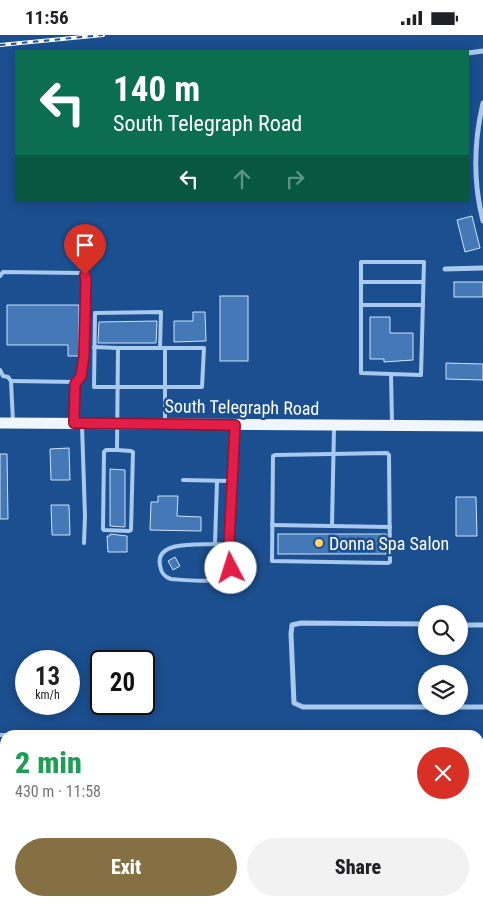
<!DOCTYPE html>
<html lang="en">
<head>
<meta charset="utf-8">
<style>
	body { margin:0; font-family:"Roboto Condensed",sans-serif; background:#f2f2f2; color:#202124; height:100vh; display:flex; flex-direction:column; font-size:19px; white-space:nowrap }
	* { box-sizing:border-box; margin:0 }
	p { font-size:16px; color:#757577 }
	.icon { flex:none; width:28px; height:28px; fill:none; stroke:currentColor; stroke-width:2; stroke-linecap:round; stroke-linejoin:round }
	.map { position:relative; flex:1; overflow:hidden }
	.details { position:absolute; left:0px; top:695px; width:484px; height:176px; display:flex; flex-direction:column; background:#fff; border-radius:15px 15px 0 0; box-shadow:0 2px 12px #0003 }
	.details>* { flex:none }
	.hud { position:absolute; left:15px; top:15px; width:454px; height:152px; border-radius:0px; box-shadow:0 2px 12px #0003; background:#0b6e4f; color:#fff; overflow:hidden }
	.tools { position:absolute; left:418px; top:570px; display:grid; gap:10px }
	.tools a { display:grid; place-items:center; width:50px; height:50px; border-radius:50%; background:#fff; box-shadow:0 2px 12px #0003; font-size:25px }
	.speed { position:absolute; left:15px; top:615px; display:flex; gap:10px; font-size:25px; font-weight:700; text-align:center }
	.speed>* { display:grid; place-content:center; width:65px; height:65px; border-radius:50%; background:#fff; box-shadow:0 2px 12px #0003; line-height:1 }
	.speed small { font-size:12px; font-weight:400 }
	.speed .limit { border:2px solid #111; border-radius:8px; background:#fff; color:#111 }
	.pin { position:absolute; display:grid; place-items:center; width:42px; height:42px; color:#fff; margin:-51px -21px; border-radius:50% 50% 50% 0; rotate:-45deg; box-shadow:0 0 5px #0007 }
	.pin .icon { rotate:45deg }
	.me { position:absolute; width:55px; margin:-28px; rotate:355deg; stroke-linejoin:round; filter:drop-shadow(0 0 4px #0008) }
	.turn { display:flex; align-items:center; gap:18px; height:105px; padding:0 15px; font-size:22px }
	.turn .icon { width:65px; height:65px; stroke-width:2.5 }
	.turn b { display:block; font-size:35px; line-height:42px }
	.lanes { display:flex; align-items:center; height:48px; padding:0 15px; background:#0003; justify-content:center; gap:25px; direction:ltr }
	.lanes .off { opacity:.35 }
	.round { display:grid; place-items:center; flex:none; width:52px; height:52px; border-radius:26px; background:#f2f2f2 }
	.head { display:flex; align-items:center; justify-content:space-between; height:85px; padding:0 15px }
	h1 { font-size:30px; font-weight:800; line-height:38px; color:#1e9e55 }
	.cta { display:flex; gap:10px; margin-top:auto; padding:10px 15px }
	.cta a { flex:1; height:58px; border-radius:30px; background:#847042; color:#fff; font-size:20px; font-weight:800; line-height:58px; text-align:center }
	.cta a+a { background:#f2f2f2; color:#202124 }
	.status { display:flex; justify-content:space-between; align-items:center; height:35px; padding:0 25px; background:#fff; direction:ltr }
	.status svg { height:14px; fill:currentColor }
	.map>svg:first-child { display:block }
	.building { fill:#4478b7; stroke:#cfe3fa }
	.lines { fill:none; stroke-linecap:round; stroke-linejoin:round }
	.lane { stroke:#a9c9ee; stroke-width:4 }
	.street { stroke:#a9c9ee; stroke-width:5 }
	.primary { stroke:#f0f6ff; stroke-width:11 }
	.rail-casing { stroke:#fff; stroke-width:4 }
	.rail { stroke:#1b4f8f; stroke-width:2; stroke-dasharray:5.5; stroke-linecap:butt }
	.route-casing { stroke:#92132f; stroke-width:12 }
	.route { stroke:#e11d48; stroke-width:9 }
	.poi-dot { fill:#ffd166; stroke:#1b4f8f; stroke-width:2 }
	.labels { text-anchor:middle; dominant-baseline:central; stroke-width:5; stroke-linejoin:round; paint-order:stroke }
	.street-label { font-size:18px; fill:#fff; stroke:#1b4f8f }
	.poi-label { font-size:18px; fill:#fff; stroke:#1b4f8f; text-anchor:start }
</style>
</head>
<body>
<div class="status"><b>11:56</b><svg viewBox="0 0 49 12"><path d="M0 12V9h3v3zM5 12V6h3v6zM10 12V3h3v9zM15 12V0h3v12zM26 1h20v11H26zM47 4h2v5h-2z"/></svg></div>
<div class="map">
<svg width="483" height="871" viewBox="0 0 483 871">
	<rect width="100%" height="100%" fill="#1b4f8f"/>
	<g class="building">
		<path d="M472 181 480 213 465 217 457 185Z"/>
		<rect x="454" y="247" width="29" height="15"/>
		<rect x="220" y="261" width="28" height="65"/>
		<path d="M7 270H79V321H68V310H7Z"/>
		<path d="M193 277H205L206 306 174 307V286H193Z"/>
		<path d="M370 282H390V298H413V325L384 327V324H370Z"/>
		<path d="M157 286 156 308H98L99 287Z"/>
		<path d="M446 328 483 329V345L446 344Z"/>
		<path d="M69 413 70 445H51L50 414Z"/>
		<path d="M0 419H7L8 484H0Z"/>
		<path d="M110 434 125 435V492L110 491Z"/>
		<path d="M158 461H178L177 481 201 482V496L150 495 151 467H158Z"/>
		<path d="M456 462H476L477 501H456Z"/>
		<path d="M51 470H69L70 500H52Z"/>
		<path d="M110 499 127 501V517H108L107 501H110Z"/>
		<rect x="278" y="499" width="108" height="20"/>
		<path d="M175 522 180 531 173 535 168 526Z"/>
	</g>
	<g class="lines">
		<g class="lane">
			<path d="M0 241 3 237 82 238 85 240 84 321 81 341 75 349 74 386"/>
			<path d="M361 247H423"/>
			<path d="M361 270H423"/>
			<path d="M94 312 118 313"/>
			<path d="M160 313 161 277 95 278 94 352H202L204 313H165"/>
			<path d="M0 335 3 341 8 342 11 346 13 387"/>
			<path d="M391 339 421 340 424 227H361V338L391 339 392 388"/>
			<path d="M11 346 77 347"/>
			<path d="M82 390 85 481 84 508"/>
			<path d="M117 415H106L104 417 103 494 104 495 129 496 131 495 133 417 131 416 117 415 118 313H165V386"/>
			<path d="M387 418 389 420 390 527 388 528 272 526 273 421 275 420Z"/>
			<path d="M183 445 232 446"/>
			<path d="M217 446 215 509 229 510 235 392"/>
			<path d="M272 490 390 492"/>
			<path d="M332 490 334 393"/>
			<path d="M215 509C200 510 155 505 160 530 161 538 164 542 171 544 187 545 222 551 230 534 233 527 230 517 229 510"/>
			<path d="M0 700H176"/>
			<path d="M0 797H5"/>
			<path d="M20 866V871"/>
			<path d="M226 866V871"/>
		</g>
		<g class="street">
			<path d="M468 18 483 16"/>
			<path d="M483 68C474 106 473 147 483 186"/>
			<path d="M445 234 483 233"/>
			<path d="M426 589 301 588 292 590 291 599 294 668 303 672H483"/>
			<path d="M459 590H483"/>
			<path d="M479 746H483"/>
			<path d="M356 866V871"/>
			<path d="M285 871V866"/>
			<path d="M427 871V866"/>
		</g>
		<path class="primary" d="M0 388 483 391"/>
		<g class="rail-casing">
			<path id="rail" d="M0 10 103 0"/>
		</g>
		<use href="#rail" class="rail"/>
	</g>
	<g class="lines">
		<g class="route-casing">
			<path id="route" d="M85 240 86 245 84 321 81 341 75 349 74 388 235 390 229 510 231 526V533"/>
		</g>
		<use href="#route" class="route"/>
	</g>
	<circle class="poi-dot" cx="319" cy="508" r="5"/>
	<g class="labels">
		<g class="street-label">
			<text transform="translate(242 372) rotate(1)">South Telegraph Road</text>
		</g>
		<g class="poi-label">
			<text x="329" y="508">Donna Spa Salon</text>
		</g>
	</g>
</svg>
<div class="tools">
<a><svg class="icon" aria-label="search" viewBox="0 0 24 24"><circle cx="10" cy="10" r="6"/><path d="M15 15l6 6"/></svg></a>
<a><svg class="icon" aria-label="layers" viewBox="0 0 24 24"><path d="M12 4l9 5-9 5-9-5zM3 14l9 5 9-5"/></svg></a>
</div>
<div class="speed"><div>13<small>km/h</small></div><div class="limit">20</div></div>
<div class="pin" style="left:85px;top:240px;background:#d93025"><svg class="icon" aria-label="arrive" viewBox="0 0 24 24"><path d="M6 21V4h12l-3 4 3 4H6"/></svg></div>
<svg class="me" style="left:231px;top:533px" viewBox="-20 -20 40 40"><circle r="19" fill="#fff"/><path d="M0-13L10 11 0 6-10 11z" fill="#e11d48"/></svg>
<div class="hud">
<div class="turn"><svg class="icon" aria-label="left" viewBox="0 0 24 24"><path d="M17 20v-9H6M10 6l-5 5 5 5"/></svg><div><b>140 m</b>South Telegraph Road</div></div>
<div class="lanes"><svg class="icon" aria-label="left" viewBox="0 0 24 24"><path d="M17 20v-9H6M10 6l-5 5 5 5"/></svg><svg class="icon off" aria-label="ahead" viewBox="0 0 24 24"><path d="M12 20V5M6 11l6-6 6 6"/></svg><svg class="icon off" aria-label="right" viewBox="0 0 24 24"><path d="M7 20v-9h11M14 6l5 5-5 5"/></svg></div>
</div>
<section class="details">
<div class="head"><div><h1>2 min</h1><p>430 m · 11:58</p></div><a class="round" style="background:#d93025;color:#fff"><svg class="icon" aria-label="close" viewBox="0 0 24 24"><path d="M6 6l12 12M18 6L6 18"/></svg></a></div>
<div class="cta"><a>Exit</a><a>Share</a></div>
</section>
</div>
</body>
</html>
